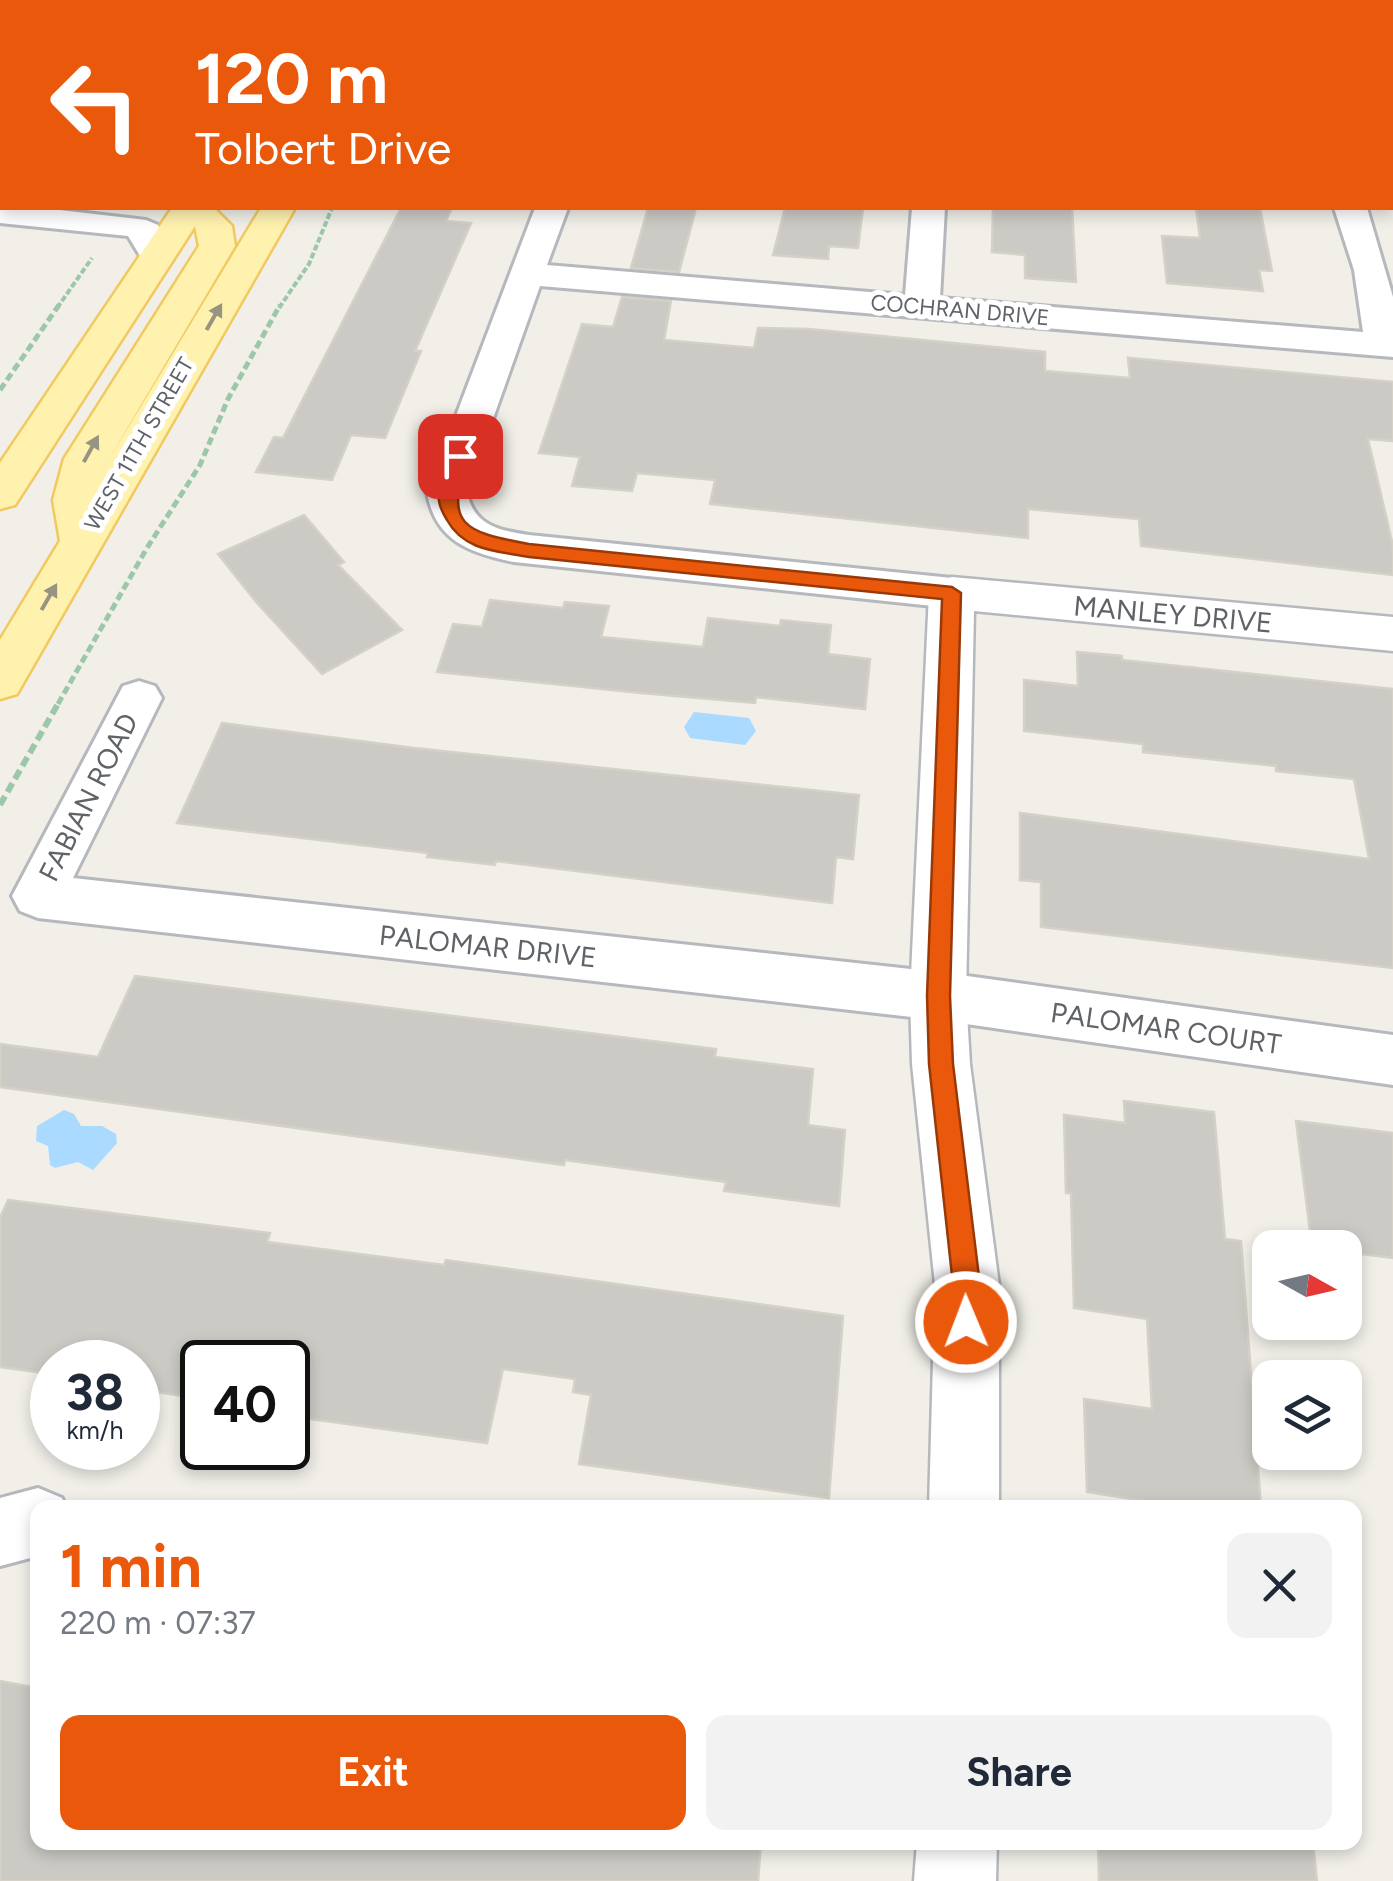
<!DOCTYPE html>
<html lang="en">
<head>
<meta charset="utf-8">
<style>
	body { margin:0; font-family:Figtree,sans-serif; background:#f2f2f3; color:#1f2937; height:100vh; display:flex; flex-direction:column; font-size:38px; white-space:nowrap }
	* { box-sizing:border-box; margin:0 }
	p { font-size:32px; color:#747a83 }
	.icon { flex:none; width:55px; height:55px; fill:none; stroke:currentColor; stroke-width:2; stroke-linecap:round; stroke-linejoin:round }
	.map { position:relative; flex:1; overflow:hidden }
	.details { position:absolute; left:30px; top:1500px; width:1332px; height:350px; display:flex; flex-direction:column; background:#fff; border-radius:20px; box-shadow:0 5px 15px #0003 }
	.details>* { flex:none }
	.guide { position:absolute; left:0px; top:0px; width:1395px; height:210px; box-shadow:0 5px 15px #0003; background:#ea580c; color:#fff; overflow:hidden }
	.needle { width:65px; rotate:98deg }
	.fabs { position:absolute; left:1252px; top:1230px; display:grid; gap:20px }
	.fabs a { display:grid; place-items:center; width:110px; height:110px; border-radius:20px; background:#fff; box-shadow:0 5px 15px #0003; font-size:50px }
	.speed { position:absolute; left:30px; top:1340px; display:flex; gap:20px; font-size:50px; font-weight:700; text-align:center }
	.speed>* { display:grid; place-content:center; width:130px; height:130px; border-radius:50%; background:#fff; box-shadow:0 5px 15px #0003; line-height:1 }
	.speed small { font-size:25px; font-weight:400 }
	.speed .limit { border:5px solid #111; border-radius:15px; background:#fff; color:#111 }
	.pin { position:absolute; display:grid; place-items:center; width:85px; height:85px; color:#fff; margin:-42px; border-radius:20px; box-shadow:0 5px 15px #0006 }
	.me { position:absolute; width:110px; margin:-55px; rotate:359deg; stroke-linejoin:round; filter:drop-shadow(0 0 8px #0008) }
	.turn { display:flex; align-items:center; gap:35px; height:210px; padding:0 30px; font-size:45px }
	.turn .icon { width:130px; height:130px; stroke-width:2.5 }
	.turn b { display:block; font-size:70px; line-height:85px }
	.round { display:grid; place-items:center; flex:none; width:105px; height:105px; border-radius:20px; background:#f2f2f3 }
	.overview { display:flex; align-items:center; justify-content:space-between; height:170px; padding:0 30px }
	h1 { font-size:60px; font-weight:700; line-height:75px; color:#ea580c }
	.cta { display:flex; gap:20px; margin-top:auto; padding:20px 30px }
	.cta a { flex:1; height:115px; border-radius:20px; background:#ea580c; color:#fff; font-size:40px; font-weight:700; line-height:115px; text-align:center }
	.cta a+a { background:#f2f2f3; color:#1f2937 }
	.map>svg:first-child { display:block }
	.water { fill:#aadaff }
	.building { fill:#cccac5; stroke:#d6d1c6; stroke-width:2.5 }
	.lines { fill:none; stroke-linecap:round; stroke-linejoin:round }
	.minor-casing { stroke:#b5b8bc; stroke-width:6 }
	.tertiary-casing { stroke:#b5b8bc; stroke-width:5 }
	.primary-casing { stroke:#f2c960; stroke-width:5 }
	.path-far2 { stroke:#9cc7a9; stroke-width:4; stroke-dasharray:6 2.5; stroke-linecap:butt }
	.path-far1 { stroke:#9cc7a9; stroke-width:5; stroke-dasharray:8 4; stroke-linecap:butt }
	.path { stroke:#9cc7a9; stroke-width:6; stroke-dasharray:10 5; stroke-linecap:butt }
	.minor { fill:#fff; fill-rule:evenodd }
	.tertiary { fill:#fff; fill-rule:evenodd }
	.primary { fill:#fff2af; fill-rule:evenodd }
	.oneway { fill:#979581 }
	.route { fill:#ea580c; stroke:#983908; stroke-width:2.5 }
	.labels { text-anchor:middle; dominant-baseline:central; stroke-width:10; stroke-linejoin:round; paint-order:stroke }
	.far-street-label { font-size:22px; fill:#5f6368; stroke:#fff }
	.street-label { font-size:28px; fill:#5f6368; stroke:#fff }
</style>
</head>
<body>
<div class="map">
<svg width="1393" height="1881" viewBox="0 0 1393 1881">
	<rect width="100%" height="100%" fill="#f1efe8"/>
	<g class="water">
		<path d="M694 712 749 718 756 731 745 745 690 738 684 727Z"/>
		<path d="M64 1110 74 1114 81 1126H102L116 1134 117 1143 93 1170 78 1162 55 1168 50 1165 48 1146 36 1141 37 1126Z"/>
	</g>
	<g class="building">
		<path d="M401 208H452L446 221 471 223 415 351H421L385 438 351 435 332 480 256 472 274 437 283 438Z"/>
		<path d="M648 208H696L679 272 631 268Z"/>
		<path d="M785 208H863L858 248 829 246 828 259 773 255Z"/>
		<path d="M993 208H1072L1076 282 1025 278V255L992 252Z"/>
		<path d="M1196 208H1260L1272 271 1259 270 1263 291 1167 283 1162 236 1200 238Z"/>
		<path d="M622 297 671 301 664 340 754 348 758 328 809 329 1045 352V371L1130 378 1128 358 1393 382V441L1368 439 1393 546V575L1141 546 1139 519 1028 509V538L710 504 715 480 637 473 632 491 572 486 580 457 539 453 582 324 613 327Z"/>
		<path d="M304 515 344 562 338 565 402 630 322 674 257 603 218 554Z"/>
		<path d="M490 600 563 608 565 602 609 606 601 637 703 647 708 618 780 626 781 620 831 625 828 654 870 659 865 709 756 697 755 703 641 693 437 672 453 624 482 627Z"/>
		<path d="M1077 652 1122 656V660L1393 689V968L1041 927V882L1020 880V813L1369 859 1354 779 1276 771V766L1143 752V744L1024 731V680L1078 686Z"/>
		<path d="M222 723 414 748 859 795 853 859 836 857 832 903 496 861 495 865 427 857 428 853 177 823Z"/>
		<path d="M135 976 716 1049 715 1057 813 1069 808 1125 845 1130 839 1206 724 1191 726 1182 565 1160 564 1165 0 1087V1044L98 1057Z"/>
		<path d="M1124 1101 1214 1112 1225 1239 1241 1241 1261 1508H1190L1087 1492 1084 1399 1152 1409 1147 1319 1074 1308 1071 1193H1066L1064 1115 1125 1123Z"/>
		<path d="M1296 1121 1393 1133V1258L1345 1252V1248L1312 1247Z"/>
		<path d="M8 1200 270 1233 267 1242 444 1265 446 1260 843 1316 829 1498 579 1464 591 1395 573 1392 575 1379 503 1369 487 1443 288 1416V1362H202V1399L138 1389V1362H47L42 1373 0 1367V1218Z"/>
		<path d="M0 1681 38 1688V1842H761L758 1881H0Z"/>
		<path d="M1098 1842H1313L1317 1881H1099Z"/>
	</g>
	<g class="lines">
		<g class="minor-casing">
			<g id="minor">
				<path d="M930 0H958V2H931Z"/>
				<rect x="0" y="63" width="2" height="18"/>
				<path d="M0 203 2 208H43L146 220 158 225 174 257 169 264 157 267 145 264 128 236 0 223Z"/>
				<path d="M535 208H568L547 265 905 295 912 208H945L940 298 1363 332 1354 270 1334 208H1367L1393 297V357L540 286 467 492C474 526 498 530 529 535L952 578 967 582 974 593 967 604 952 608 514 562C470 553 435 541 427 492Z"/>
				<path d="M139 681 155 686 162 698 73 878 938 972 1393 1035V1085L938 1020 38 918 20 911 12 896 20 881 123 686Z"/>
				<path d="M38 1488 62 1498 66 1508H38V1556L0 1566V1498Z"/>
			</g>
		</g>
		<g class="tertiary-casing">
			<g id="tertiary">
				<path d="M952 577 1393 617V651L974 611 966 996 970 1064 999 1285V1508H929L935 1285 912 1064 910 996 929 593 936 582Z"/>
				<path d="M917 1842H997L996 1881H914Z"/>
			</g>
		</g>
		<g class="primary-casing">
			<path id="primary" d="M214 208 232 226 235 246 103 469 261 208H295L17 694 0 699V640L60 541 53 500 64 459 199 246 195 226 15 505 0 509V463L172 208Z"/>
		</g>
		<g class="path-far2">
			<path d="M57 308 92 258"/>
			<path d="M279 308 309 264 332 208"/>
		</g>
		<g class="path-far1">
			<path d="M0 390 59 305"/>
			<path d="M58 704 147 548 200 465 228 399 280 305"/>
		</g>
		<path class="path" d="M0 805 59 702"/>
		<use href="#minor" class="minor"/>
		<use href="#tertiary" class="tertiary"/>
		<use href="#primary" class="primary"/>
	</g>
	<defs><path id="oneway-solid" d="M-6-.8H1V-3.2L6.5 0L1 3.2V.8H-6Z" transform="scale(2.5)"/></defs>
	<g class="oneway">
		<use href="#oneway-solid" transform="translate(214 317) rotate(-60)"/>
		<use href="#oneway-solid" transform="translate(91 449) rotate(-61)"/>
		<use href="#oneway-solid" transform="translate(49 597) rotate(-60)"/>
	</g>
	<path class="route" d="M460 450 469 456C443 526 464 532 529 544L952 587 961 593 950 996 953 1064 980 1285V1322L976 1332 966 1336 957 1332 953 1322V1285L929 1064 927 996 942 599 529 557C497 551 464 551 447 520 439 507 436 497 441 483 446 471 448 455 460 450Z"/>
	<g class="labels">
		<g class="far-street-label">
			<text transform="translate(960 310) rotate(5)">COCHRAN DRIVE</text>
			<text transform="translate(139 444) rotate(-60)">WEST 11TH STREET</text>
		</g>
		<g class="street-label">
			<text transform="translate(1173 614) rotate(5)">MANLEY DRIVE</text>
			<text transform="translate(88 797) rotate(-63)">FABIAN ROAD</text>
			<text transform="translate(488 946) rotate(6)">PALOMAR DRIVE</text>
			<text transform="translate(1166 1028) rotate(8)">PALOMAR COURT</text>
		</g>
	</g>
</svg>
<div class="fabs">
<a><svg class="needle" viewBox="-14 -14 28 28"><path d="M0-13l5 13h-10z" fill="#e53935"/><path d="M0 13l5-13h-10z" fill="#747a83"/></svg></a>
<a><svg class="icon" aria-label="layers" viewBox="0 0 24 24"><path d="M12 4l9 5-9 5-9-5zM3 14l9 5 9-5"/></svg></a>
</div>
<div class="speed"><div>38<small>km/h</small></div><div class="limit">40</div></div>
<div class="pin" style="left:460px;top:456px;background:#d93025"><svg class="icon" aria-label="arrive" viewBox="0 0 24 24"><path d="M6 21V4h12l-3 4 3 4H6"/></svg></div>
<svg class="me" style="left:966px;top:1322px" viewBox="-20 -20 40 40"><circle r="17" fill="#ea580c" stroke="#fff" stroke-width="3"/><path d="M0-11L8 9 0 5-8 9z" fill="#fff"/></svg>
<div class="guide">
<div class="turn"><svg class="icon" aria-label="left" viewBox="0 0 24 24"><path d="M17 20v-9H6M10 6l-5 5 5 5"/></svg><div><b>120 m</b>Tolbert Drive</div></div>
</div>
<section class="details">
<div class="overview"><div><h1>1 min</h1><p>220 m · 07:37</p></div><a class="round"><svg class="icon" aria-label="close" viewBox="0 0 24 24"><path d="M6 6l12 12M18 6L6 18"/></svg></a></div>
<div class="cta"><a>Exit</a><a>Share</a></div>
</section>
</div>
</body>
</html>
